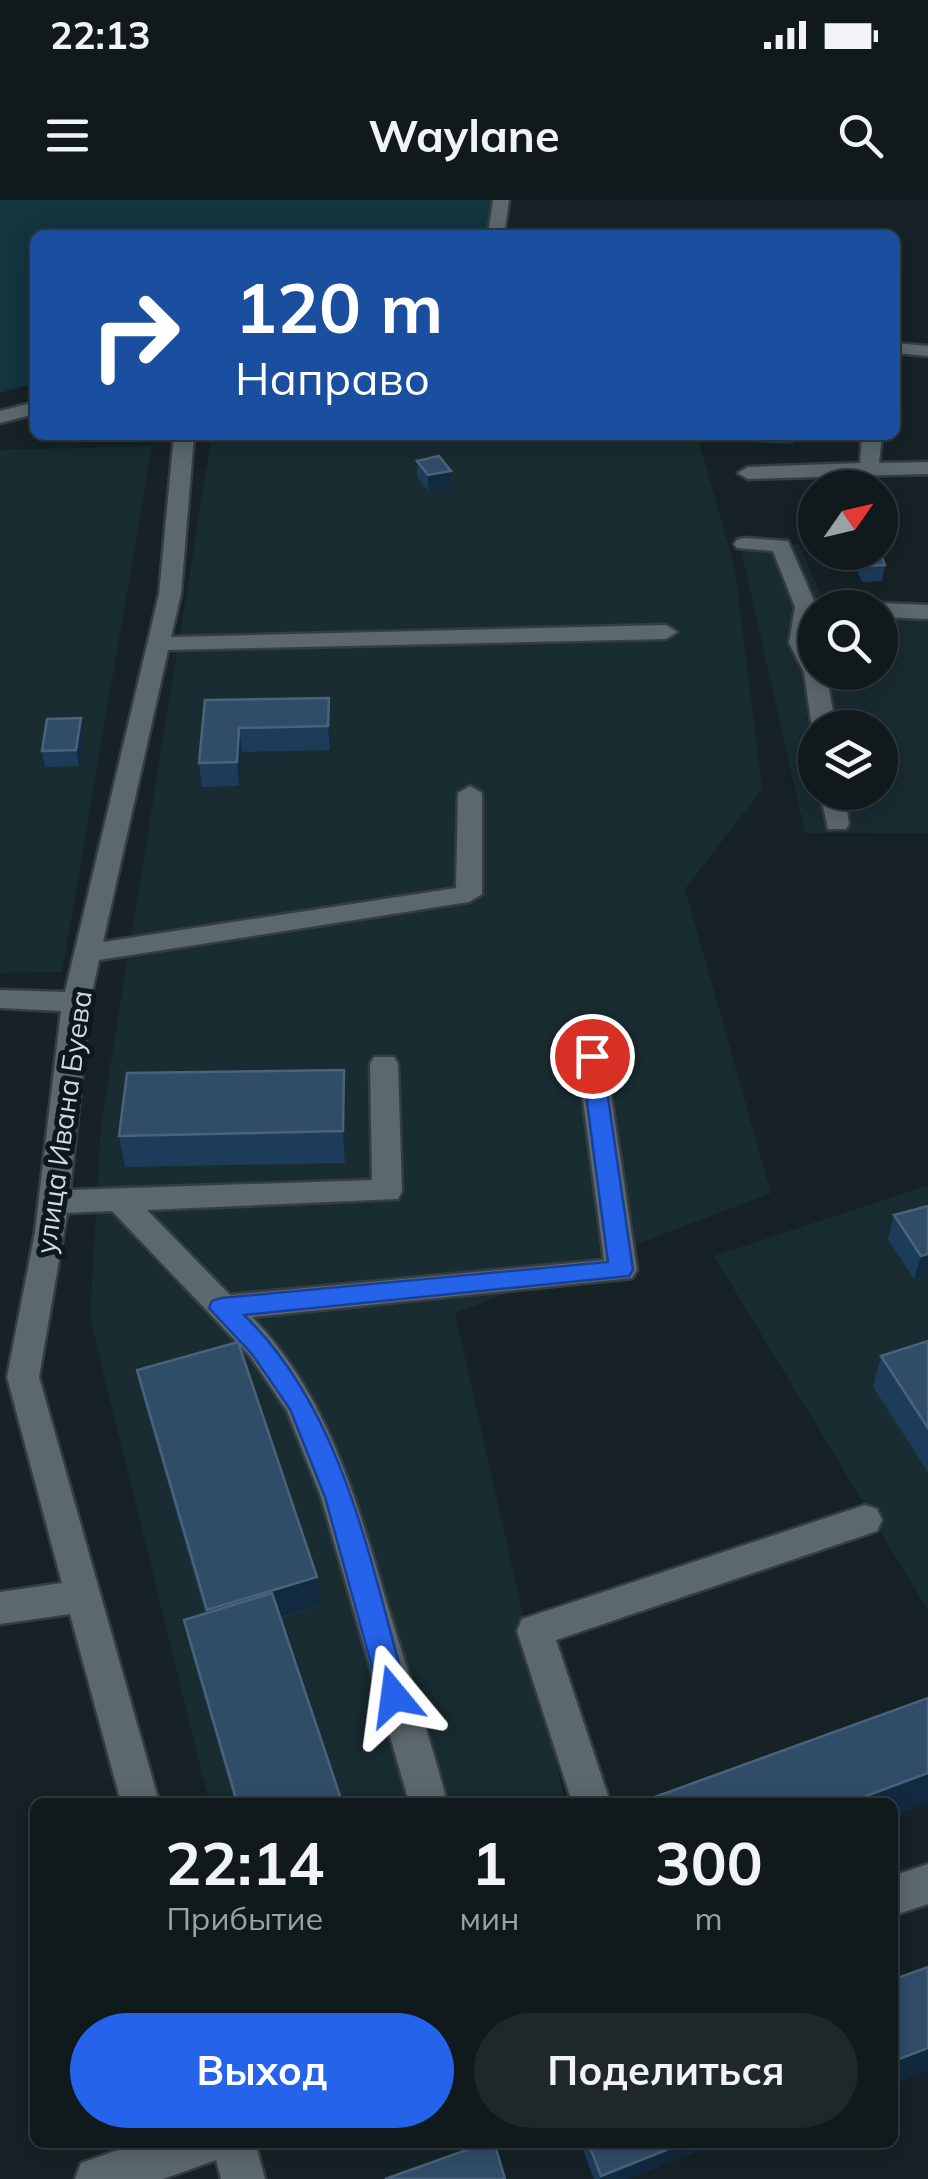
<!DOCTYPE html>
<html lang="ru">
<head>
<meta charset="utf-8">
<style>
	body { margin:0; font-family:Mulish,sans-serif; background:#1e2729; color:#f1f3f6; height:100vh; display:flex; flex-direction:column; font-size:38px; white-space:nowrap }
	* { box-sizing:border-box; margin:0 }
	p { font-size:32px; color:#9ca1a3 }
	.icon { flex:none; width:55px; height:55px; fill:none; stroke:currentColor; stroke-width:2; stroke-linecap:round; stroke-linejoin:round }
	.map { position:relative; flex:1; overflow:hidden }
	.sheet { position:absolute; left:30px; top:1598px; width:868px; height:350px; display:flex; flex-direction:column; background:#101a1c; border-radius:15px; box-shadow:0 5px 25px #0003,0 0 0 2px #30383b }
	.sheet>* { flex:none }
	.guide { position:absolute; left:30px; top:30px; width:870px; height:210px; border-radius:15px; box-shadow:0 5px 25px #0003,0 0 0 2px #30383b; background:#1a4fa0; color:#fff; overflow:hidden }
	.needle { width:65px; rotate:56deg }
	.buttons { position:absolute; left:798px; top:270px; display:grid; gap:20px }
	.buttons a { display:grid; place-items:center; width:100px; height:100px; border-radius:50%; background:#101a1c; box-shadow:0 5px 25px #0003,0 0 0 2px #30383b; font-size:50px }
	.pin { position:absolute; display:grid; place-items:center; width:85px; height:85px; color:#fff; margin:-42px; border:5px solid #fff; border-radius:50%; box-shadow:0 2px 10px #0007 }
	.me { position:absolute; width:110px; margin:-55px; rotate:344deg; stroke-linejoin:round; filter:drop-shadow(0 0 8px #0008) }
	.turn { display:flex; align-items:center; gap:35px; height:210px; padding:0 40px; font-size:45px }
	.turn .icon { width:130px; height:130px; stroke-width:2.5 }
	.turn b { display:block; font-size:70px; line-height:85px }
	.eta { display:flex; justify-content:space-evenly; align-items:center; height:170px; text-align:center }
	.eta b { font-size:60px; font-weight:700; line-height:70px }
	.button { display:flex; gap:20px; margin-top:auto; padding:20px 40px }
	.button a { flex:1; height:115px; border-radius:60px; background:#2563eb; color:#fff; font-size:40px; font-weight:700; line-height:115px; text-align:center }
	.button a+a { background:#1e2729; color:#f1f3f6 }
	.status { display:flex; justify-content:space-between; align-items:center; height:70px; padding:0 50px; background:#101a1c; direction:ltr }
	.status svg { height:28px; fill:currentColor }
	header { display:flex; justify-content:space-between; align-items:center; height:130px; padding:0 40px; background:#101a1c; font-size:45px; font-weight:700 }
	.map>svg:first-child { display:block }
	.built { fill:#192c32; fill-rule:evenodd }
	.green { fill:#123540 }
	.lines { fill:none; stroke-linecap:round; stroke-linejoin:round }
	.minor-casing { stroke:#353d40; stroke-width:5 }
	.minor { fill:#5b686d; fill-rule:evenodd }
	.wall { fill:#1d3c5a }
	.shaded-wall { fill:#122a3f }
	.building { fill:#304d68; stroke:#4a637a; stroke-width:2.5 }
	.route { fill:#2563eb; stroke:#184099; stroke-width:2.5 }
	.labels { text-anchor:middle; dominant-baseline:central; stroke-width:10; stroke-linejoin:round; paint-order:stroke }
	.street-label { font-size:28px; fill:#d3dadd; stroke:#0d181d }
</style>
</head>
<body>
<div class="status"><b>22:13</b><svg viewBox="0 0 49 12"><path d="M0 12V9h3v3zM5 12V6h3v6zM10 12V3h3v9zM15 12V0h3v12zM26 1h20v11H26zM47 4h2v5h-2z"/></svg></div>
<header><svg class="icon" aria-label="menu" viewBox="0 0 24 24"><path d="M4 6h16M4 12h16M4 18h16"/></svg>Waylane<svg class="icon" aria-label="search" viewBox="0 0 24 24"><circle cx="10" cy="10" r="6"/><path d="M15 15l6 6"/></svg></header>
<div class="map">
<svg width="928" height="1979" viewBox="0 0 928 1979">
	<rect width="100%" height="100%" fill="#162226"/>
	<g class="built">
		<path d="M212 235H697L735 368 762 589 685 689 771 993 455 1113 565 1602H209L90 1118 101 924Z"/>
		<path d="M152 246 62 772 0 773V250Z"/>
		<path d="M799 344 826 407 815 408V472H880V415L928 416V633H805L741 350ZM815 528H880V592H815Z"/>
		<path d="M928 985V1410L714 1056Z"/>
	</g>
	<path class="green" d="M0 0H501L496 35H35V183L0 193Z"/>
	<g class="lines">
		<g class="minor-casing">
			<g id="minor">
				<path d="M493 0H509L504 35H488Z"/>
				<path d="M895 143 928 146V156L895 153Z"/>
				<path d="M35 202V214L0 223V211Z"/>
				<path d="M174 235H194L181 394 171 437 666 425 677 432 666 439 168 450 103 742 456 688 458 593 470 586 482 593V694L469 702 99 760 90 802 70 990 372 980 370 864 374 857H394L398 864 402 991 398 999 147 1010 230 1095 604 1060 577 855 581 848H601L605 855 637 1070 632 1078 252 1117C334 1201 361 1318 394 1427 412 1485 432 1544 447 1602H409L321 1297 287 1211 250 1156 112 1011 67 1013 39 1177 159 1602H121L70 1414 0 1424V1392L62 1383 7 1177 35 1032 61 811 0 808V790L65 792 159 394Z"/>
				<path d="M862 235H882L879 263 928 262V274L748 279 738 273 748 267 860 263Z"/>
				<path d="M744 338 788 341 814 401H842L853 408H815L811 443 815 472H826L836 528H815V532L812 528 804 472 789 443 795 407 773 351 737 348 734 344 737 340Z"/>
				<path d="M880 403 928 405V419L880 417V408H871Z"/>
				<path d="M820 592H844L849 624 846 629H828Z"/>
				<path d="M865 1305 877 1309 882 1320 877 1331 556 1440 610 1602H572L517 1431 522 1419Z"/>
				<path d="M928 1664V1704L892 1716V1676Z"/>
				<path d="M141 1942H255L265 1979H221L216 1960 163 1979H75L81 1963Z"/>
			</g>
		</g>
		<use href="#minor" class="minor"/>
	</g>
	<g class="wall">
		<path d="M750 235H794L793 244 751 242Z"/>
		<path d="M417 261 451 287 428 291 417 276Z"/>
		<path d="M859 353 885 365 882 381 862 382 856 368Z"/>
		<path d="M205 500 330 522V550L242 552 239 586 202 587 199 563Z"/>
		<path d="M84 534 79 566 45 567 42 551Z"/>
		<path d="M344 870 346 901 345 963 125 967 119 936Z"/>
		<path d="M928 1006V1076L914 1079 888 1039 894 1015Z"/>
		<path d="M928 1141V1272L873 1187 881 1156Z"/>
		<path d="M137 1170 320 1405 281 1418 342 1602H235L190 1448 184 1420 205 1413 144 1200Z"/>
		<path d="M580 1942H720L628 1979H594Z"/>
	</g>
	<g class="shaded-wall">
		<path d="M451 271V287L428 291V275Z"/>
		<path d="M329 498 330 522V550L328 526Z"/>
		<path d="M81 518 84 534 79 566 76 550Z"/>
		<path d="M239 528 242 552 239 586 237 562Z"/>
		<path d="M344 870 346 901 345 963 343 931Z"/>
		<path d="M928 1054V1076L914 1079 921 1056Z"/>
		<path d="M317 1377 320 1405 212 1438 207 1410Z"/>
		<path d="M928 1573V1603L892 1617V1602H850Z"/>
		<path d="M928 1848V1871L892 1885V1862Z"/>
		<path d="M686 1942H720L628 1979H600L601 1976Z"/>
	</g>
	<g class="building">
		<path d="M439 256 451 271 428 275 417 261Z"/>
		<path d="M880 352 885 365 865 366 859 353Z"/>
		<path d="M329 498 328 526 239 528 237 562 199 563 205 500Z"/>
		<path d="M81 518 76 550 42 551 47 519Z"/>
		<path d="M344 870 343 931 119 936 127 873Z"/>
		<path d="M928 1006V1054L921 1056 894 1015Z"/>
		<path d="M928 1141V1228L881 1156Z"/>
		<path d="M238 1142 317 1377 207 1410 137 1170Z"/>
		<path d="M272 1393 342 1602H237L184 1420Z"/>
		<path d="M928 1498V1573L850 1602H641Z"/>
		<path d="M928 1767V1848L892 1862V1780Z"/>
		<path d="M489 1942H494L505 1979H385Z"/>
		<path d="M588 1942H686L601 1976Z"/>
	</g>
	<path class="route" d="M592 848 602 856 633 1070 629 1076 244 1115C345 1213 370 1364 408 1496L404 1505 394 1508 384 1505 380 1496 325 1297 290 1209 252 1154 209 1108 212 1101 221 1098 608 1062 581 856Z"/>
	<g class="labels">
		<g class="street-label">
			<text transform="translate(63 922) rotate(-82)">улица Ивана Буева</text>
		</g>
	</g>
</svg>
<div class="buttons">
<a><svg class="needle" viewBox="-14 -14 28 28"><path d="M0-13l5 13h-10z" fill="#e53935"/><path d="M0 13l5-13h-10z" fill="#9ca1a3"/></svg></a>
<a><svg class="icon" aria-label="search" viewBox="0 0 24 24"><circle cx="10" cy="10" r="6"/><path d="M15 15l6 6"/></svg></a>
<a><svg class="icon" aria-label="layers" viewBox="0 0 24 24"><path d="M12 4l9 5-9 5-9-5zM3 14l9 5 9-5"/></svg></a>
</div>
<div class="pin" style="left:592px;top:856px;background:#d93025"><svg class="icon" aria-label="arrive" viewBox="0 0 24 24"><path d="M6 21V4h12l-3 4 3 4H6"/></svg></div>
<svg class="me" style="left:394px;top:1496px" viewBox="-20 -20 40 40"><path d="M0-17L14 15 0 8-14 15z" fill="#2563eb" stroke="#fff" stroke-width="4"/></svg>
<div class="guide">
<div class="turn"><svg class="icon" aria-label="right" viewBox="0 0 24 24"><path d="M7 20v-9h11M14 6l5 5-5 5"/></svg><div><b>120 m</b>Направо</div></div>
</div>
<section class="sheet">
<div class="eta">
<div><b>22:14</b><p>Прибытие</p></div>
<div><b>1</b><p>мин</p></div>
<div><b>300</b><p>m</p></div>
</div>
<div class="button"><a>Выход</a><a>Поделиться</a></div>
</section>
</div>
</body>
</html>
